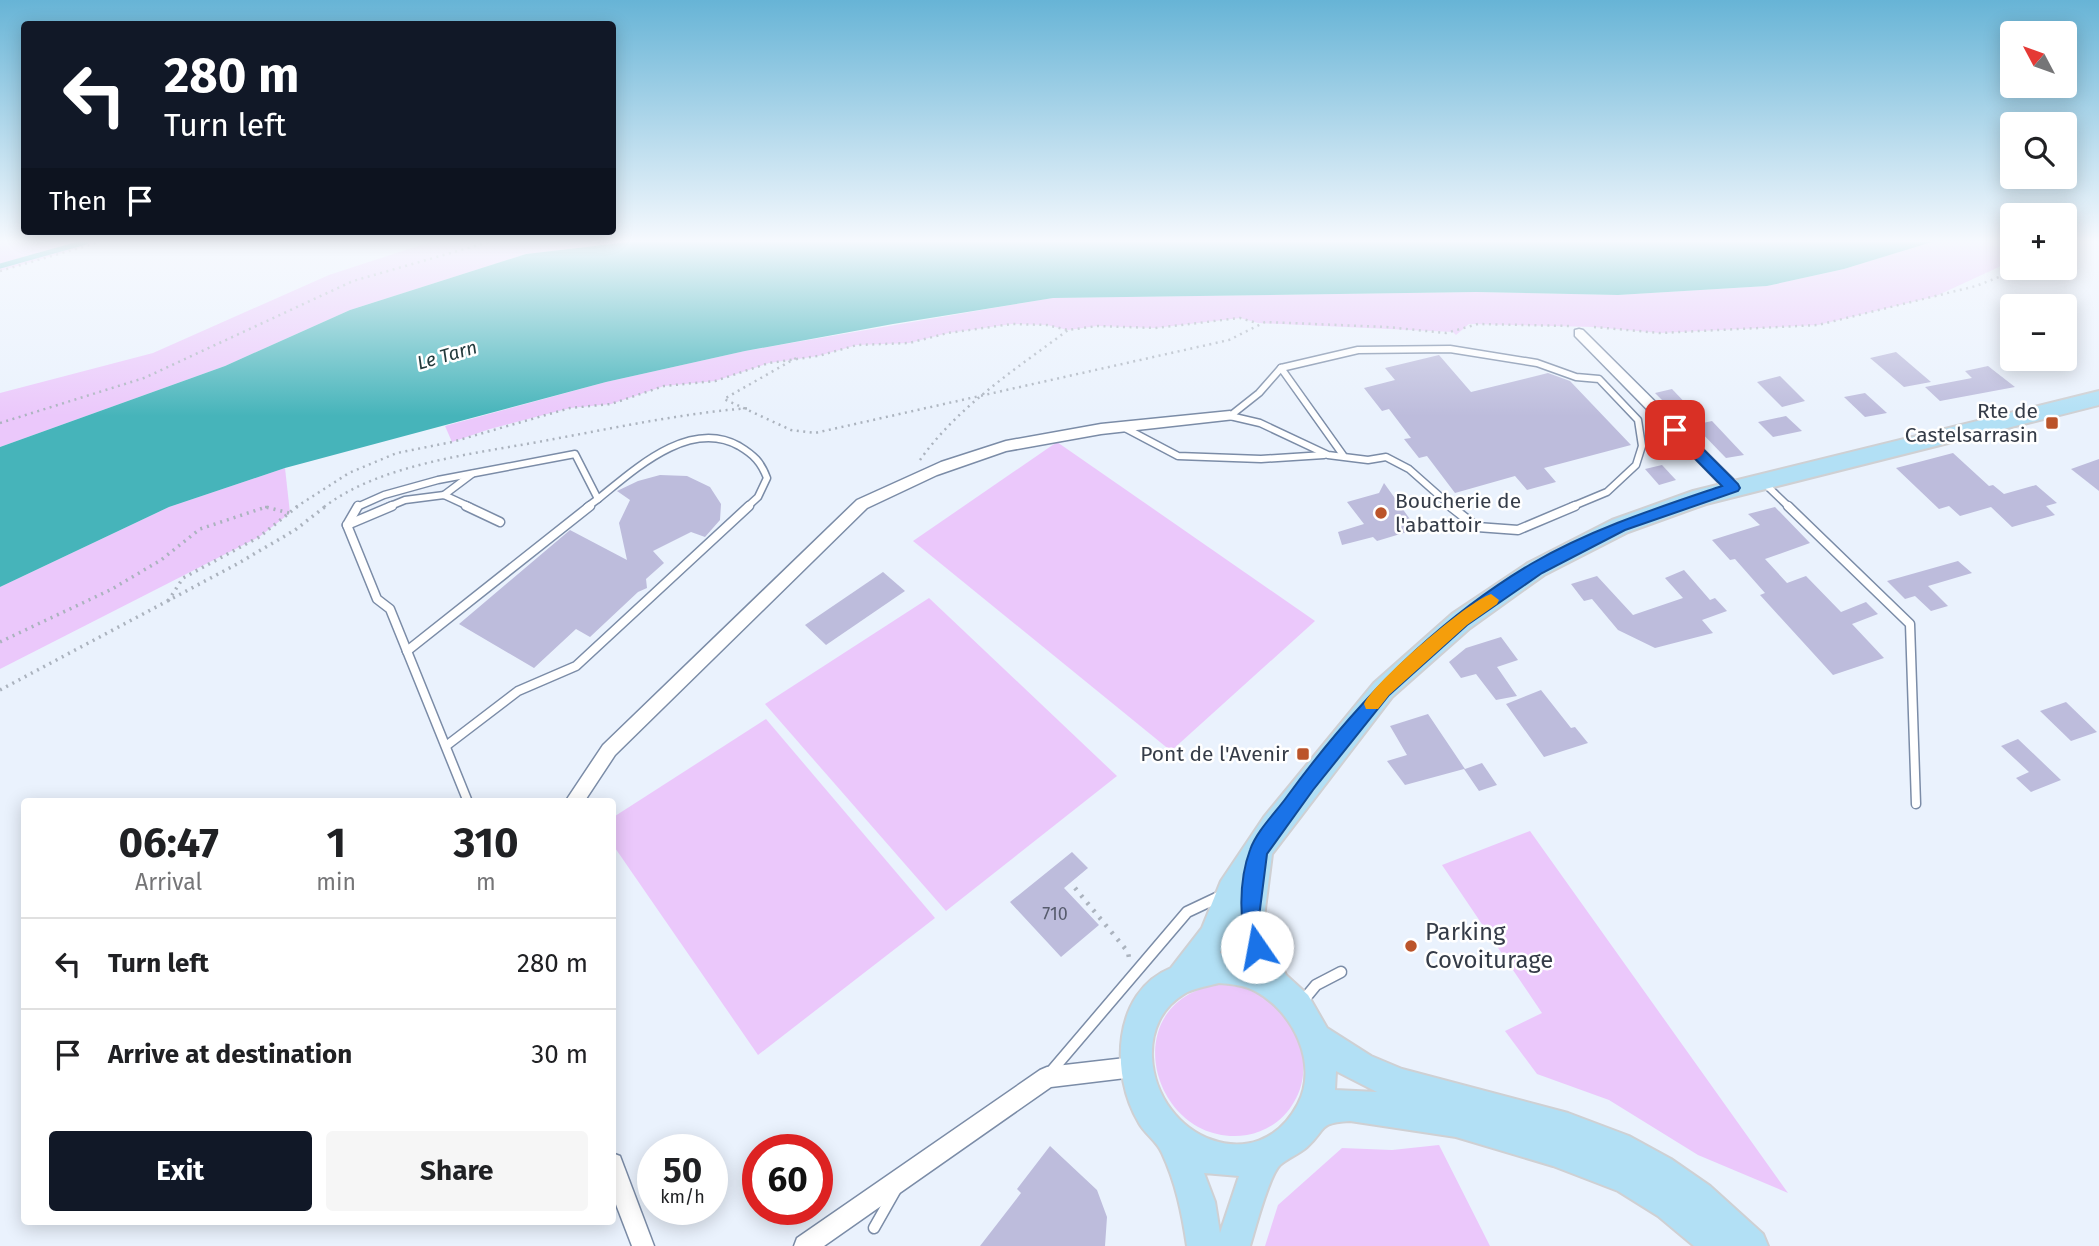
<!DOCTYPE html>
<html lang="en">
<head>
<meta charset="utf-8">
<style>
	body { margin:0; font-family:"Fira Sans",sans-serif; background:#f6f6f6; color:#202124; height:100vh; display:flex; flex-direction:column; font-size:26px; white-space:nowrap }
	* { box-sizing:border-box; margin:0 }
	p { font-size:23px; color:#757577 }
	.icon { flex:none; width:38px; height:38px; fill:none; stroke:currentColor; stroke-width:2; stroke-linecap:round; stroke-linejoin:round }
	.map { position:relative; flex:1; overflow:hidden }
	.panel { position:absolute; left:21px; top:798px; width:595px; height:427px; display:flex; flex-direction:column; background:#fff; border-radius:7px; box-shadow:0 4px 18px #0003 }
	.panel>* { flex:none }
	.banner { position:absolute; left:21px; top:21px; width:595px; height:214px; border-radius:7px; box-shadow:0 4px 18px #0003; background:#111827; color:#fff; overflow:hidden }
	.needle { width:46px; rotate:311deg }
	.buttons { position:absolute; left:2000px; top:21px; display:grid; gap:14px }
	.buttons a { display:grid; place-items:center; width:77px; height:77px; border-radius:7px; background:#fff; box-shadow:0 4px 18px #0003; font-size:35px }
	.speed { position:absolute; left:637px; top:1134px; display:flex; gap:14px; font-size:35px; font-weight:700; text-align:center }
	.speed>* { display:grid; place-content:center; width:91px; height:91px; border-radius:50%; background:#fff; box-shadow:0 4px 18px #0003; line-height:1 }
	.speed small { font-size:18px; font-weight:400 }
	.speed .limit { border:10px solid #d22; background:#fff; color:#111 }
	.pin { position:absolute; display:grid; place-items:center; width:60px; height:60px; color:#fff; margin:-30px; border-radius:14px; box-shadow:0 4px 10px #0006 }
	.me { position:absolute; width:77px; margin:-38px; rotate:348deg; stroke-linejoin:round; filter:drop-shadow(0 0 5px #0008) }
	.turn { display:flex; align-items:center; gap:24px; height:147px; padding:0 28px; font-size:32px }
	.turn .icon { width:91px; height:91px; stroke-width:2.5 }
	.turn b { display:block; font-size:49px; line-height:60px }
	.then { display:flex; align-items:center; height:66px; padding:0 28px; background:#0003; gap:14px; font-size:26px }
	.eta { display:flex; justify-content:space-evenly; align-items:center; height:119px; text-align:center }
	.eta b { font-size:42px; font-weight:700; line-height:49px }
	.primary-button { display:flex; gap:14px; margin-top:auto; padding:14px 28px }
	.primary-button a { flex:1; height:80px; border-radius:7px; background:#111827; color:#fff; font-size:28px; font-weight:700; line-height:80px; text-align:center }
	.primary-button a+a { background:#f6f6f6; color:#202124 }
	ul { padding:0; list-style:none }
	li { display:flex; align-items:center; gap:21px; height:91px; padding:0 28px; border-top:2px solid #e0e0e0 }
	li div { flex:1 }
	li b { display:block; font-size:26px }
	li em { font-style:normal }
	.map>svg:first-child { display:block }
	.green { fill:#ebc8fb }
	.water { fill:#46b4ba }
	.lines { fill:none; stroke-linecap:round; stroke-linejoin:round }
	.stream { stroke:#46b4ba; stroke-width:5 }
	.building { fill:#bdbcdc }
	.service-far2-casing { stroke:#7b8ca7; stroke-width:9 }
	.service-far1-casing { stroke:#7b8ca7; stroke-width:11 }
	.service-casing { stroke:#7b8ca7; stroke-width:13 }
	.minor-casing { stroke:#7b8ca7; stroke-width:3 }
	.primary-casing { stroke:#cfd0d3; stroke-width:4 }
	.path-far2 { stroke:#abb3be; stroke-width:2.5; stroke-dasharray:2 4.5; stroke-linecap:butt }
	.path-far1 { stroke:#abb3be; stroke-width:3.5; stroke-dasharray:2 5; stroke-linecap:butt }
	.path { stroke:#abb3be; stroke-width:4.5; stroke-dasharray:2.5 7; stroke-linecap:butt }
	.service-far2 { stroke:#fff; stroke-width:6 }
	.service-far1 { stroke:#fff; stroke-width:8 }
	.service { stroke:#fff; stroke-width:10 }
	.minor { fill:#fff; fill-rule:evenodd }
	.primary { fill:#b2e0f5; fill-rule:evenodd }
	.route { fill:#1a73e8; stroke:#114b97; stroke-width:2 }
	.slow { fill:#f59e0b }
	.poi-dot { fill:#bb542a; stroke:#fff; stroke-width:2.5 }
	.labels { text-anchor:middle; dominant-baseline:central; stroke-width:5; stroke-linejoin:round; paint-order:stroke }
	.number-label { font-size:18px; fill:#575c6d }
	.far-water-label { font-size:19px; font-style:italic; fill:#233b3d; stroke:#fff }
	.poi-label { font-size:21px; fill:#353c48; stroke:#fff; text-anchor:end }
	.near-poi-label { font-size:24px; fill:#353c48; stroke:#fff; text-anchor:start }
</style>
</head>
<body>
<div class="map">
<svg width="2099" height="1246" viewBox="0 0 2099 1246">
	<rect width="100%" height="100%" fill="#eaf2fd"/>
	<g class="green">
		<path d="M0 242 9 243 100 242 0 271Z"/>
		<path d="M430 242H629L526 254 350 310 225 366 0 447V393L153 353 329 275Z"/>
		<path d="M1932 242H2012V261L1936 296 1818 325 1660 333 1594 327 1469 324 1456 335 1453 332 1258 323 1240 318 1155 328 1097 326 1068 330 1047 325 1012 324 948 333 909 343 857 345 818 356 769 363 715 381 664 386 611 404 570 408 490 429 452 442 445 426 606 382 745 351 1052 298 1476 292 1618 295 1767 286 1844 269Z"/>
		<path d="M1057 442 1315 621 1171 751 913 541Z"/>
		<path d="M285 468 290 513 259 537 0 669V587L169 507Z"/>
		<path d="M929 598 1117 776 946 911 765 704Z"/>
		<path d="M766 719 935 918 758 1055 613 845 612 818Z"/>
		<path d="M1530 831 1788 1193 1698 1155 1609 1100 1537 1074 1505 1031 1542 1013 1442 865Z"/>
		<path d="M1221 984C1234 986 1246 987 1257 993 1295 1012 1317 1064 1294 1102 1284 1120 1267 1131 1247 1135 1152 1149 1111 1000 1221 984Z"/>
		<path d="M1439 1145 1490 1246H1265L1278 1205 1342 1148 1392 1150Z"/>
	</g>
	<path class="water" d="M629 242H1932L1844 269 1767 286 1618 295 1476 292 1053 298 893 324 745 351 606 382 285 468 169 507 0 587V447L225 366 350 310 526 254Z"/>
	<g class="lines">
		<path class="stream" d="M0 266 86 242"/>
	</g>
	<g class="building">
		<path d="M1896 352 1931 382 1904 387 1870 358Z"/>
		<path d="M1439 355 1471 392 1548 373 1570 381 1631 445 1544 468 1556 482 1527 490 1515 476 1455 493 1427 456 1419 458 1404 439 1411 438 1389 409 1382 411 1364 388 1395 380 1385 368Z"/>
		<path d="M1988 366 2015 387 1940 401 1925 387 1972 378 1965 371Z"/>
		<path d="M1780 376 1805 401 1782 407 1757 382Z"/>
		<path d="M1672 389 1692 410 1676 414 1655 393Z"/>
		<path d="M1865 393 1887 413 1865 417 1844 397Z"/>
		<path d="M1786 416 1802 431 1773 437 1758 422Z"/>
		<path d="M1712 421 1744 455 1726 458 1694 425Z"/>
		<path d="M1953 453 1989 486 1993 485 2004 494 2036 485 2057 503 2046 506 2055 515 2012 527 1991 507 1960 516 1949 506 1939 509 1896 468Z"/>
		<path d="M2099 459V491L2071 469Z"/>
		<path d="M1662 465 1676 480 1659 485 1645 469Z"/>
		<path d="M660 475 687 476 710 487 721 504 720 520 705 537 691 532 653 551 664 563 646 579 647 588 638 592 590 637 576 629 534 668 459 624 570 530 627 560 619 523 630 500 617 491 638 481Z"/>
		<path d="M1384 483 1417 529 1377 541 1373 537 1342 545 1338 532 1364 524 1347 502 1379 493Z"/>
		<path d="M1775 507 1810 543 1765 559 1787 583 1806 576 1841 612 1866 602 1878 614 1852 624 1884 658 1833 675 1760 595 1765 593 1735 559 1730 560 1712 540 1760 525 1748 514Z"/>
		<path d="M1958 561 1972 573 1928 586 1948 606 1931 611 1915 596 1905 599 1887 581Z"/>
		<path d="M1684 570 1710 600 1715 598 1727 611 1702 620 1713 633 1655 648 1618 630 1592 599 1584 601 1571 584 1597 576 1633 615 1683 598 1665 578Z"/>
		<path d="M883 572 905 591 826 645 805 625Z"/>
		<path d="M1501 637 1518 660 1497 667 1517 696 1496 700 1476 674 1461 678 1449 662 1466 648Z"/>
		<path d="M1541 690 1571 728 1575 727 1588 743 1544 757 1506 704Z"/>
		<path d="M2066 702 2097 732 2071 741 2040 711Z"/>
		<path d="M1428 714 1465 769 1482 763 1497 785 1479 791 1464 769 1405 785 1387 761 1407 755 1390 726Z"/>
		<path d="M2018 739 2061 780 2031 792 2016 778 2029 772 2001 746Z"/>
		<path d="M1072 852 1088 868 1064 888 1099 925 1061 957 1010 902Z"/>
		<path d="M1050 1146 1097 1190 1107 1217 1105 1246H980L1021 1193 1017 1189Z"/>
	</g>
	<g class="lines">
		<g class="service-far2-casing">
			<g id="service-far2">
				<path d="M1281 368 1343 455"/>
				<path d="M1125 428 1178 456 1261 459 1324 455"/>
				<path d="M1762 481 1789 507"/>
				<path d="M444 495 472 474"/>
				<path d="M598 499C634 470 689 418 739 446 754 455 761 462 767 478L758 497 747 507"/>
				<path d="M357 507 384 495 438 480 575 454 598 499 587 507"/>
				<path d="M388 507 405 500 444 495 470 507"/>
				<path d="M1452 507 1409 469 1386 457 1368 460 1328 455 1260 423 1230 416 1259 393 1281 368 1358 350 1450 349 1537 363 1576 377 1599 379 1638 420 1642 446 1636 465 1607 492 1571 507"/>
			</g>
		</g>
		<g class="service-far1-casing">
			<g id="service-far1">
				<path d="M358 506 347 525 377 599 390 609 407 651"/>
				<path d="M466 506 500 522"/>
				<path d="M1450 506 1477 527 1518 530 1575 506"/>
				<path d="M1788 506 1910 624 1916 804"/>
				<path d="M347 525 392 506"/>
				<path d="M407 651 468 802"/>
				<path d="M407 651 590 506"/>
				<path d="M446 746 518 691 576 666 749 506"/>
			</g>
		</g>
		<g class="service-casing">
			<g id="service">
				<path d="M1302 1002 1316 985 1341 972"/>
				<path d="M1049 1074 1187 912 1223 895"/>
				<path d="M874 1228 895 1191"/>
			</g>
		</g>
		<g class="minor-casing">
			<g id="minor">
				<path d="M1579 329 1583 330 1738 484 1740 488 1738 492H1728L1575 336V330Z"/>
				<path d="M1230 411 1237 416 1235 419 1101 434 1006 451 937 475 867 508 615 755 584 802H565L603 745 857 500 941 462 1006 441 1101 424Z"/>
				<path d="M1134 1057 1141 1060 1144 1067 1141 1074 1134 1077 1051 1087 824 1246H794L797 1238 1040 1070 1047 1067Z"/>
				<path d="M612 1153 620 1156 654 1246H632L612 1194Z"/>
			</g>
		</g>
		<g class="primary-casing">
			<path id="primary" d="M2099 391V405L1706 504 1628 532 1544 575 1470 628 1392 697 1272 854 1264 917 1271 945 1286 975 1308 995 1327 1028 1371 1056 1402 1069 1568 1113 1629 1136 1671 1159 1710 1186 1763 1234 1768 1246H1694L1658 1216 1618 1191 1553 1166 1456 1137 1350 1121C1317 1123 1327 1129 1307 1147 1299 1154 1288 1158 1280 1165 1269 1175 1255 1230 1250 1246H1187C1182 1213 1176 1183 1162 1153 1157 1141 1145 1134 1139 1123 1110 1075 1112 992 1171 968L1202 928 1221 881 1264 817 1374 683 1452 614 1528 563 1612 520 1693 491ZM1235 920 1247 958 1220 953ZM1219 983C1231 984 1244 985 1255 991 1293 1011 1319 1064 1298 1104 1258 1181 1156 1138 1152 1057 1151 1031 1161 1008 1184 994 1193 988 1208 986 1219 983ZM1336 1071 1377 1092 1335 1090ZM1204 1173 1239 1176 1220 1233 1215 1202Z"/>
		</g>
		<g class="path-far2">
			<path d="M0 271 100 242"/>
			<path d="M2004 276 2012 261"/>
			<path d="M1594 327 1660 333 1818 325 1976 286 2022 268"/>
			<path d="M796 358 724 399 791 430 815 433 1229 340 1265 322 1387 327 1446 333 1478 324 1569 326"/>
			<path d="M0 423 144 378 353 281 489 242"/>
			<path d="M920 460C958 406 1016 369 1068 330"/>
			<path d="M265 507H268"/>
			<path d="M296 507 349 473 397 453 452 442 570 408 611 404 664 386 715 381 769 363 818 356 857 345 909 343 948 333 1012 324 1047 325 1068 330 1097 326 1155 328 1240 318 1257 323"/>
			<path d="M324 507C383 462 482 453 554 439 619 427 684 413 750 408"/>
		</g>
		<g class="path-far1">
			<path d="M168 601 183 578 259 537 298 506"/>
			<path d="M0 642 112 589 161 560 200 529 266 507 289 513"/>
			<path d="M0 690 237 564 295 530 326 506"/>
		</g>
		<path class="path" d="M1075 888 1128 952 1129 958"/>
		<use href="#service-far2" class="service-far2"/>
		<use href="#service-far1" class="service-far1"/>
		<use href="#service" class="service"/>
		<use href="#minor" class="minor"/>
		<use href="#primary" class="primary"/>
	</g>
	<linearGradient id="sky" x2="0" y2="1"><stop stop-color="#67b4d6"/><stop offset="0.58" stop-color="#f6f9fe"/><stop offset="1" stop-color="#f6f9fe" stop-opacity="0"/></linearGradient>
	<rect width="2099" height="416" fill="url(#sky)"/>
	<path class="route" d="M1675 425 1680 426 1738 484 1740 488 1738 491 1625 530 1542 573 1467 625 1389 695 1313 790 1267 854 1259 917 1266 947 1264 954 1257 956 1250 954C1238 925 1239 879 1250 850 1256 832 1275 813 1286 798 1353 706 1433 622 1531 564 1591 529 1657 508 1722 486L1670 433V426Z"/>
	<path class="slow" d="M1491 594 1499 600 1497 604 1467 625 1389 695 1378 709H1366L1364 704C1375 681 1467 602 1491 594Z"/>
	<g class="poi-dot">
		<rect x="2045" y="416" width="14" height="14" rx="3.5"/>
		<circle cx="1381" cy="513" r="7"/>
		<rect x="1296" y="747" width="14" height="14" rx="3.5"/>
		<circle cx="1411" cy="946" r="7"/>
	</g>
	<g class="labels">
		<g class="number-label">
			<text x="1055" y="914">710</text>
		</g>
		<g class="far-water-label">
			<text transform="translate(447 355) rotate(-16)">Le Tarn</text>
		</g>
		<g class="poi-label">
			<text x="2038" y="411">Rte de<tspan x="2038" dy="24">Castelsarrasin</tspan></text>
			<text x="1395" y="501" text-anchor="start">Boucherie de<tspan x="1395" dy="24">l'abattoir</tspan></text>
			<text x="1289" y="754">Pont de l'Avenir</text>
		</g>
		<g class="near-poi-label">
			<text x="1425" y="932">Parking<tspan x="1425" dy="28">Covoiturage</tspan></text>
		</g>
	</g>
</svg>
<div class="buttons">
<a><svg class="needle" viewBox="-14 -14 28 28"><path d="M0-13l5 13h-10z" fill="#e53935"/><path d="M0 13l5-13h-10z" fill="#757577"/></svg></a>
<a><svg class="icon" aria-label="search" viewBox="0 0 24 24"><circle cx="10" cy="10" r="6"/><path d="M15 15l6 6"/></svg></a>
<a>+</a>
<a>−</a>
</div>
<div class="speed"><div>50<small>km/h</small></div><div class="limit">60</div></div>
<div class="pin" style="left:1675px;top:430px;background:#d93025"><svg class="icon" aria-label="arrive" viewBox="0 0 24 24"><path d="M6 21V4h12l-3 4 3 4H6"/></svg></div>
<svg class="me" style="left:1257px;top:947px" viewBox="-20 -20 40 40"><circle r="19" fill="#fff"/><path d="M0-13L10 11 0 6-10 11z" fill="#1a73e8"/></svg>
<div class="banner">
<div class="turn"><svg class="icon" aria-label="left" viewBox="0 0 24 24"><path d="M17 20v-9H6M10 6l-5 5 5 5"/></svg><div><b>280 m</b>Turn left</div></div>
<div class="then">Then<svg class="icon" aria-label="arrive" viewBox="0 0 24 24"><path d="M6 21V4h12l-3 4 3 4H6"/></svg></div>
</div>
<section class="panel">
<div class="eta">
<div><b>06:47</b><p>Arrival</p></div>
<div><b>1</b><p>min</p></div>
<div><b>310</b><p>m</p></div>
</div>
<ul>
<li><svg class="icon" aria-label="left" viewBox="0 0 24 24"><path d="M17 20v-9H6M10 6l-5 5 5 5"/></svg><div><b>Turn left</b></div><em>280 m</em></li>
<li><svg class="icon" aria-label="arrive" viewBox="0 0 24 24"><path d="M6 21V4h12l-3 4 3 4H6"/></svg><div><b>Arrive at destination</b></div><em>30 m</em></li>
</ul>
<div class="primary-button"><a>Exit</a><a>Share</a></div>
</section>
</div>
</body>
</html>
